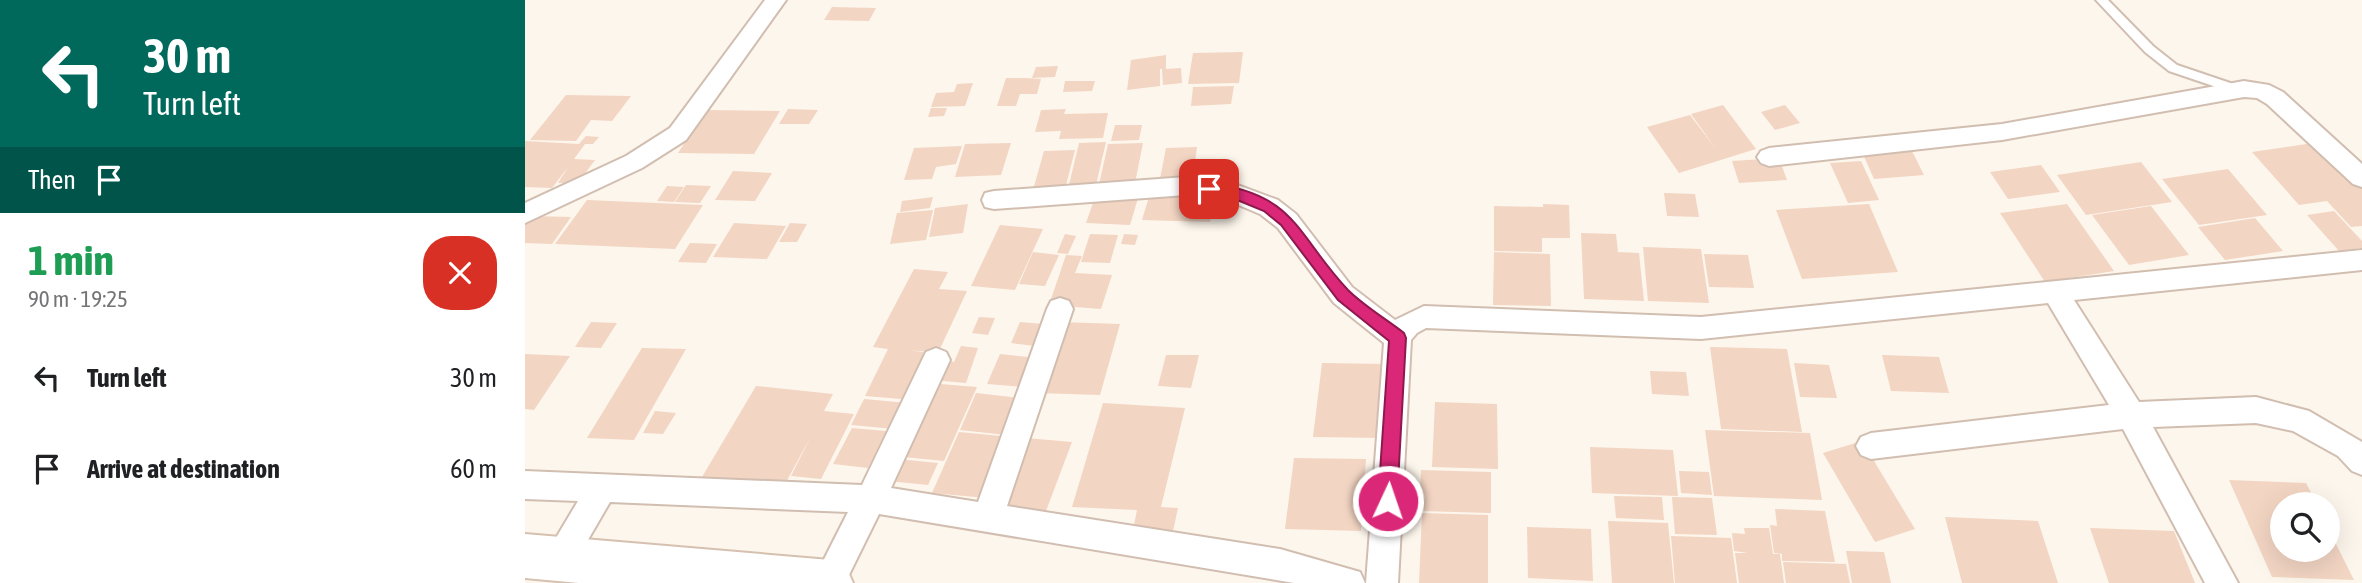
<!DOCTYPE html>
<html lang="en">
<head>
<meta charset="utf-8">
<style>
	body { margin:0; font-family:"Asap Condensed",sans-serif; background:#f6f6f6; color:#202124; height:100vh; display:flex; flex-direction:column; font-size:26px; white-space:nowrap }
	* { box-sizing:border-box; margin:0 }
	p { font-size:23px; color:#757577 }
	.icon { flex:none; width:38px; height:38px; fill:none; stroke:currentColor; stroke-width:2; stroke-linecap:round; stroke-linejoin:round }
	.map { position:relative; flex:1; overflow:hidden }
	.sheet { display:flex; flex-direction:column; background:#fff; width:525px }
	.sheet>* { flex:none }
	.top-card { background:#00695c; color:#fff; overflow:hidden }
	.tools { position:absolute; left:1745px; top:492px; display:grid; gap:14px }
	.tools a { display:grid; place-items:center; width:70px; height:70px; border-radius:50%; background:#fff; box-shadow:0 7px 28px #0002; font-size:35px }
	.pin { position:absolute; display:grid; place-items:center; width:60px; height:60px; color:#fff; margin:-30px; border-radius:14px; box-shadow:0 4px 10px #0006 }
	.me { position:absolute; width:77px; margin:-38px; rotate:3deg; stroke-linejoin:round; filter:drop-shadow(0 0 5px #0008) }
	.turn { display:flex; align-items:center; gap:24px; height:147px; padding:0 28px; font-size:32px }
	.turn .icon { width:91px; height:91px; stroke-width:2.5 }
	.turn b { display:block; font-size:49px; line-height:60px }
	.then { display:flex; align-items:center; height:66px; padding:0 28px; background:#0003; gap:14px; font-size:26px }
	.round { display:grid; place-items:center; flex:none; width:74px; height:74px; border-radius:28px; background:#f6f6f6 }
	.summary { display:flex; align-items:center; justify-content:space-between; height:119px; padding:0 28px }
	h1 { font-size:42px; font-weight:700; line-height:52px; color:#1e9e55 }
	ul { padding:0; list-style:none }
	li { display:flex; align-items:center; gap:21px; height:91px; padding:0 28px }
	li div { flex:1 }
	li b { display:block; font-size:26px }
	li em { font-style:normal }
	main { display:flex; flex:1; min-height:0 }
	.map>svg:first-child { display:block }
	.building { fill:#f3d5c3 }
	.lines { fill:none; stroke-linecap:round; stroke-linejoin:round }
	.lane-casing { stroke:#d1beb0; stroke-width:4 }
	.street-casing { stroke:#d1beb0; stroke-width:4 }
	.secondary-casing { stroke:#d6c0b0; stroke-width:4 }
	.lane { fill:#fff; fill-rule:evenodd }
	.street { fill:#fff; fill-rule:evenodd }
	.secondary { fill:#fff; fill-rule:evenodd }
	.route { fill:#db2777; stroke:#8e194d; stroke-width:2 }
</style>
</head>
<body>
<main>
<section class="sheet">
<div class="top-card">
<div class="turn"><svg class="icon" aria-label="left" viewBox="0 0 24 24"><path d="M17 20v-9H6M10 6l-5 5 5 5"/></svg><div><b>30 m</b>Turn left</div></div>
<div class="then">Then<svg class="icon" aria-label="arrive" viewBox="0 0 24 24"><path d="M6 21V4h12l-3 4 3 4H6"/></svg></div>
</div>
<div class="summary"><div><h1>1 min</h1><p>90 m · 19:25</p></div><a class="round" style="background:#d93025;color:#fff"><svg class="icon" aria-label="close" viewBox="0 0 24 24"><path d="M6 6l12 12M18 6L6 18"/></svg></a></div>
<ul>
<li><svg class="icon" aria-label="left" viewBox="0 0 24 24"><path d="M17 20v-9H6M10 6l-5 5 5 5"/></svg><div><b>Turn left</b></div><em>30 m</em></li>
<li><svg class="icon" aria-label="arrive" viewBox="0 0 24 24"><path d="M6 21V4h12l-3 4 3 4H6"/></svg><div><b>Arrive at destination</b></div><em>60 m</em></li>
</ul>
</section>
<div class="map">
<svg width="1837" height="583" viewBox="0 0 1837 583">
	<rect width="100%" height="100%" fill="#fdf6ec"/>
	<g class="building">
		<path d="M307 7 351 8 344 21 299 20Z"/>
		<path d="M718 52 714 83 663 84 668 53Z"/>
		<path d="M641 55V69L656 68 657 83 638 85 637 69H635V86L602 90 606 60Z"/>
		<path d="M533 66 530 77 507 78 511 67Z"/>
		<path d="M481 78H500L516 79 512 94H495L491 106H472Z"/>
		<path d="M540 81H570L567 91 538 92Z"/>
		<path d="M448 83 440 106 406 107 411 93 429 92 432 84Z"/>
		<path d="M709 86 706 104 666 106 668 87Z"/>
		<path d="M41 95 106 96 87 121 66 120 51 141 5 140Z"/>
		<path d="M1198 105 1231 149 1154 173 1122 127 1165 115 1191 149 1166 114Z"/>
		<path d="M1260 105 1275 123 1250 130 1236 112Z"/>
		<path d="M406 108H422L419 116 403 117Z"/>
		<path d="M263 109 293 110 284 124H254Z"/>
		<path d="M541 109 539 114 583 113 578 138 534 139 536 131 510 132 516 110Z"/>
		<path d="M181 110 255 111 229 154 153 153Z"/>
		<path d="M590 125H617L614 140 586 141Z"/>
		<path d="M61 136 74 137 68 144H60L49 159 70 160 53 183H33L43 167 27 188 0 187V141L54 144Z"/>
		<path d="M581 142 570 189H543L554 143Z"/>
		<path d="M1795 142 1837 186V226L1826 227 1802 201 1774 205 1727 152Z"/>
		<path d="M486 143 476 175 430 177 440 144Z"/>
		<path d="M618 143 609 188 573 189 583 144Z"/>
		<path d="M437 146 431 164 411 167 407 179 379 180 389 148Z"/>
		<path d="M672 147 667 183 634 184 641 148Z"/>
		<path d="M1386 149 1399 175 1349 179 1337 152Z"/>
		<path d="M550 150 540 189 508 190 519 151Z"/>
		<path d="M1254 158 1262 180 1214 183 1207 161Z"/>
		<path d="M1336 161 1354 200 1323 203 1305 163Z"/>
		<path d="M1616 162 1647 202 1561 215 1532 175Z"/>
		<path d="M1516 165 1535 192 1483 199 1465 172Z"/>
		<path d="M1703 169 1742 215 1674 225 1637 179Z"/>
		<path d="M208 171 247 173 230 201 190 200Z"/>
		<path d="M161 185 186 186 175 203 150 202Z"/>
		<path d="M142 186 159 187 149 202 132 201Z"/>
		<path d="M626 190 692 192 685 222 617 220Z"/>
		<path d="M1139 193 1170 194 1174 217 1142 216Z"/>
		<path d="M571 194 614 195 605 225 561 223Z"/>
		<path d="M408 197 405 208 375 212 377 201Z"/>
		<path d="M62 200 178 205 150 249 30 244Z"/>
		<path d="M443 204 438 233 404 237 410 208Z"/>
		<path d="M1018 204 1044 205 1045 238H1017V252L969 251V206L1018 207Z"/>
		<path d="M1344 204 1373 272 1277 279 1251 210Z"/>
		<path d="M1542 204 1589 271 1520 282 1475 213Z"/>
		<path d="M1626 206 1664 255 1604 265 1567 215Z"/>
		<path d="M408 210 401 240 365 244 372 213Z"/>
		<path d="M1809 211 1837 241V248L1814 251 1782 215Z"/>
		<path d="M6 216 46 217 27 244 0 243V224Z"/>
		<path d="M1730 218 1758 251 1700 260 1673 227Z"/>
		<path d="M209 223 261 226 242 259 188 257Z"/>
		<path d="M265 223 282 224 272 242H254Z"/>
		<path d="M475 225 518 229 490 290 446 286Z"/>
		<path d="M1056 233 1091 234 1093 252 1114 253 1119 301 1059 299Z"/>
		<path d="M540 234 551 236 543 254 532 253Z"/>
		<path d="M565 234 593 235 585 263 556 262Z"/>
		<path d="M599 234 613 235 610 245 596 244Z"/>
		<path d="M165 243 192 244 181 263 153 262Z"/>
		<path d="M1118 247 1176 249 1184 303 1123 301Z"/>
		<path d="M508 252 534 255 520 286 494 284Z"/>
		<path d="M969 252 1025 254 1026 306 968 305Z"/>
		<path d="M1179 254 1223 255 1229 288 1184 287Z"/>
		<path d="M541 255 557 256 550 273 587 275 576 309 524 305Z"/>
		<path d="M389 269 423 272 414 289 442 291 413 353 384 350 410 354 388 400 340 396 363 349 348 347Z"/>
		<path d="M454 317 470 318 463 335 447 333Z"/>
		<path d="M66 322 92 323 76 348 50 347Z"/>
		<path d="M495 322 518 324 510 346 486 343Z"/>
		<path d="M534 322 595 324 575 395 511 393Z"/>
		<path d="M436 346 453 348 441 383 407 380 416 360 429 362Z"/>
		<path d="M1185 347 1262 349 1277 432 1196 429Z"/>
		<path d="M117 348 161 349 109 440 62 438Z"/>
		<path d="M0 354 45 356 9 410 0 409Z"/>
		<path d="M475 354 513 358 501 387 462 384Z"/>
		<path d="M641 355H674L666 388 633 386Z"/>
		<path d="M1357 355 1414 357 1424 393 1366 391Z"/>
		<path d="M797 363 862 364 857 438 788 437Z"/>
		<path d="M1269 363 1304 365 1312 398 1275 397Z"/>
		<path d="M1125 371 1161 372 1164 396 1127 394Z"/>
		<path d="M403 383 452 387 419 461 368 456Z"/>
		<path d="M231 386 308 394 299 411 329 414 296 479 266 476 286 436 259 486 177 477Z"/>
		<path d="M451 393 496 398 481 435 435 430Z"/>
		<path d="M339 399 382 403 369 429 326 425Z"/>
		<path d="M910 402 972 404 973 469 907 467Z"/>
		<path d="M578 403 660 408 636 507 653 508 648 531 608 530 612 510 547 507Z"/>
		<path d="M130 411 151 413 138 434 118 433Z"/>
		<path d="M327 428 361 431 343 468 308 464Z"/>
		<path d="M1180 430 1285 433 1297 500 1189 496Z"/>
		<path d="M434 432 486 437 461 498 407 493Z"/>
		<path d="M501 438 547 442 521 511 474 506Z"/>
		<path d="M1337 441 1390 529 1350 542 1298 453Z"/>
		<path d="M1065 447 1148 450 1153 496 1067 493Z"/>
		<path d="M769 458 841 459 836 531 760 529Z"/>
		<path d="M373 459 413 463 403 485 363 481Z"/>
		<path d="M896 470 966 472V513L894 511Z"/>
		<path d="M1154 471 1184 472 1187 495 1156 493Z"/>
		<path d="M1704 480 1781 483 1792 504H1757V550H1802V526L1829 580 1747 577Z"/>
		<path d="M1089 496 1137 497 1139 520 1091 518Z"/>
		<path d="M1147 497 1187 498 1192 535 1150 534Z"/>
		<path d="M1250 509 1300 511 1310 562 1257 561V554L1249 553 1245 525 1252 526Z"/>
		<path d="M897 513 963 515V583H894Z"/>
		<path d="M1420 517 1513 521 1533 583H1437Z"/>
		<path d="M1083 521 1143 523 1149 583H1087Z"/>
		<path d="M1002 527 1066 529 1068 581 1003 578Z"/>
		<path d="M1219 528H1244L1248 554H1255L1259 583H1214L1210 553H1223L1209 551 1207 533 1220 534Z"/>
		<path d="M1565 528 1649 531 1670 583H1584Z"/>
		<path d="M1146 536 1206 538 1212 583H1150Z"/>
		<path d="M1321 551 1359 552 1366 583H1327Z"/>
		<path d="M1258 562 1321 564 1325 583H1261Z"/>
	</g>
	<g class="lines">
		<g class="lane-casing">
			<path id="lane" d="M1571 0H1583L1628 46 1652 65 1717 87 1719 90 1717 93H1709L1644 71 1620 52Z"/>
		</g>
		<g class="street-casing">
			<g id="street">
				<path d="M240 0H261L161 140 117 168 0 223V203L101 156 145 128Z"/>
				<path d="M1719 81 1744 85 1758 92 1837 164V187L1828 184 1742 104 1732 98 1719 97 1477 140 1244 166 1236 163 1232 157 1236 151 1244 148 1477 124Z"/>
				<path d="M661 177 707 183 753 200 771 214 827 287 870 320 899 306 1176 317 1837 250V270L1549 300 1614 402 1731 397 1784 411 1837 442V475L1827 471 1813 456 1768 431 1731 423 1628 427 1713 583H1680L1598 429 1346 459 1336 455 1331 446 1336 437 1346 433 1584 405 1523 303 1176 339 901 328 892 333 886 340 873 583H841L859 343 809 303 753 228 735 214 704 201 661 195 469 209 460 207 457 200 460 193 469 191Z"/>
				<path d="M535 298 544 301 548 309 482 506 755 549 835 572 840 583H769L354 514 320 583H287L323 512 85 502 46 569 35 573 24 569 19 558 53 501 0 499V471L337 485 401 352 411 348 421 352 425 360 366 488 453 502 522 309 526 301Z"/>
			</g>
		</g>
		<g class="secondary-casing">
			<path id="secondary" d="M0 534 305 560 321 567 328 583H54L0 578Z"/>
		</g>
		<use href="#lane" class="lane"/>
		<use href="#street" class="street"/>
		<use href="#secondary" class="secondary"/>
	</g>
	<path class="route" d="M684 183C772 194 771 235 823 290 839 306 861 319 879 333L881 338 872 501 869 507 863 510 856 507 853 501 864 341 813 300 756 225 739 211 705 197 679 193 677 189Z"/>
</svg>
<div class="tools">
<a><svg class="icon" aria-label="search" viewBox="0 0 24 24"><circle cx="10" cy="10" r="6"/><path d="M15 15l6 6"/></svg></a>
</div>
<div class="pin" style="left:684px;top:189px;background:#d93025"><svg class="icon" aria-label="arrive" viewBox="0 0 24 24"><path d="M6 21V4h12l-3 4 3 4H6"/></svg></div>
<svg class="me" style="left:863px;top:501px" viewBox="-20 -20 40 40"><circle r="17" fill="#db2777" stroke="#fff" stroke-width="3"/><path d="M0-11L8 9 0 5-8 9z" fill="#fff"/></svg>
</div>
</main>
</body>
</html>
